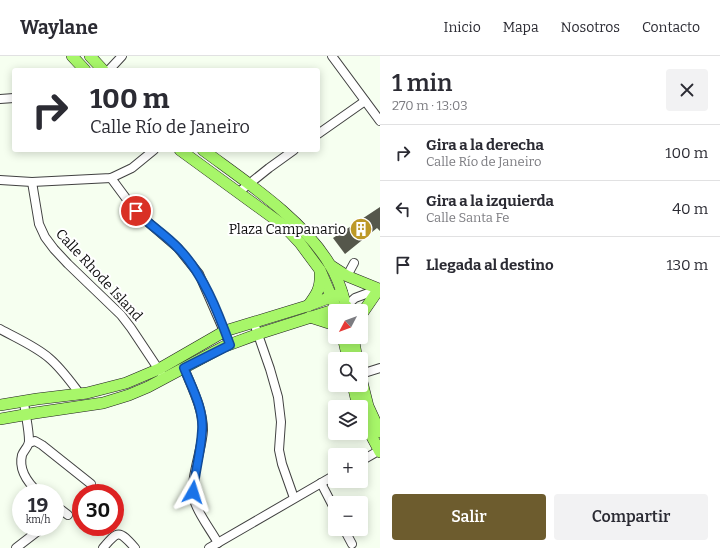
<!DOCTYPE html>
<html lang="es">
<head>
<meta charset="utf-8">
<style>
	body { margin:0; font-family:Bitter,serif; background:#f2f2f3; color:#2b2b33; height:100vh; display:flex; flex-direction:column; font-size:15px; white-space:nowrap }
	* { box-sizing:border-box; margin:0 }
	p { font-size:13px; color:#7c7c81 }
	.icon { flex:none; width:22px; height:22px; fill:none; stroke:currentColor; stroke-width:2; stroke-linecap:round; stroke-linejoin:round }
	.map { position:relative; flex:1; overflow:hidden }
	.side { display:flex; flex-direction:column; background:#fff; width:340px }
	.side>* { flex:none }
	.top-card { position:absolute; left:12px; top:12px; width:308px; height:84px; border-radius:4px; box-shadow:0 2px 10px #0003; background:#fff; color:#2b2b33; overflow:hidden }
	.needle { width:26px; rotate:229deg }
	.tools { position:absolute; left:328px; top:248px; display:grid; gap:8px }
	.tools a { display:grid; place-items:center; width:40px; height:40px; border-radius:4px; background:#fff; box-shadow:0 2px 10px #0003; font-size:20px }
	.speed { position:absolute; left:12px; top:428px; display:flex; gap:8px; font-size:20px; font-weight:700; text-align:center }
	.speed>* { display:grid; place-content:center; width:52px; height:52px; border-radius:50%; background:#fff; box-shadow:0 2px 10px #0003; line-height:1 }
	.speed small { font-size:10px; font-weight:400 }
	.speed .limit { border:6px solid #d22; background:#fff; color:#111 }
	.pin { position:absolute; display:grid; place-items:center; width:34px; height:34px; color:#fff; margin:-17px; border:2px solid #fff; border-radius:50%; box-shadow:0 1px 4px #0007 }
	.me { position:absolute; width:44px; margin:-22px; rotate:6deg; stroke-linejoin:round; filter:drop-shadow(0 0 3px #0008) }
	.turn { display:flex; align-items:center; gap:14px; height:84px; padding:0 12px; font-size:18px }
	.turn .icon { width:52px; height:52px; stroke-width:2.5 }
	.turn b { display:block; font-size:28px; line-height:34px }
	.round { display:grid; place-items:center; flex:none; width:42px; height:42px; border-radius:4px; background:#f2f2f3 }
	.overview { display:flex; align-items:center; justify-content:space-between; height:68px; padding:0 12px }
	h1 { font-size:24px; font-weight:600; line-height:30px }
	.primary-button { display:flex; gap:8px; margin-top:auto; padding:8px 12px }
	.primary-button a { flex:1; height:46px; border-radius:4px; background:#6d5c2e; color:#fff; font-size:16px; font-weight:600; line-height:46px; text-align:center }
	.primary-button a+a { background:#f2f2f3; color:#2b2b33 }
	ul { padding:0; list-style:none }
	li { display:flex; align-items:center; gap:12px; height:56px; padding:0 12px; border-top:1px solid #e1e1e2 }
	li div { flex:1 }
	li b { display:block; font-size:15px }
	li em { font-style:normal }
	header { display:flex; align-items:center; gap:24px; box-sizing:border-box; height:56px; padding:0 20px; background:#fff; border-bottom:1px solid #e1e1e2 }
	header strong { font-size:19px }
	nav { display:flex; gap:22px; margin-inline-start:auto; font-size:14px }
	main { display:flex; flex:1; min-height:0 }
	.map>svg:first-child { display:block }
	.building { fill:#55574b }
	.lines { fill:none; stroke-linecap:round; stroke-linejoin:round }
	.minor-casing { stroke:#414141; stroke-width:10 }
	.major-casing { stroke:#1f1f1f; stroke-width:12 }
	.minor { stroke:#fff; stroke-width:8 }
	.major { stroke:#a7f669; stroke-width:11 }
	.route-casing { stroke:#114b97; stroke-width:10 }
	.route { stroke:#1a73e8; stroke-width:7 }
	.labels { text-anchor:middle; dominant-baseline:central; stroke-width:4; stroke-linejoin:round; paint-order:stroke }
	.poi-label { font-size:14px; fill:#0e0e0e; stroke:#fff; text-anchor:end }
	.street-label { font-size:14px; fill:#0e0e0e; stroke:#fff }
</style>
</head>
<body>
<header>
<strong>Waylane</strong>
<nav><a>Inicio</a><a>Mapa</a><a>Nosotros</a><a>Contacto</a></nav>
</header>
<main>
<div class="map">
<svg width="380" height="492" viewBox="0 0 380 492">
	<rect width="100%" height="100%" fill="#f6fff0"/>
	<path class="building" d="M380 151V175L377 172 345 198 333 182Z"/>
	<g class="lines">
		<g class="minor-casing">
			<g id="minor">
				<path d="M332 0 380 65"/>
				<path d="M109 14 122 0"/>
				<path d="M0 43 14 42"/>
				<path d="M318 78 365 45"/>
				<path d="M111 122 131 149 142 161 178 192 199 218 230 289"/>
				<path d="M0 124 32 126 111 122 132 112 154 94"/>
				<path d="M32 126 39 168 45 181 54 193 68 208 121 259 131 272 161 317"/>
				<path d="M239 136 269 112 294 94"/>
				<path d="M347 220 354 207"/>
				<path d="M346 250 355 242 379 233"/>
				<path d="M254 267 270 313 278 341 281 366 279 394 282 408 294 442"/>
				<path d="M0 273C16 282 35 290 49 302 61 312 70 325 80 338"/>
				<path d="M184 312C192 332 203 353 203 374 202 395 189 424 194 444 198 458 211 474 218 487"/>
				<path d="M361 318 380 312"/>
				<path d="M24 345C25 358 29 372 29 385 29 390 24 394 22 399 18 415 29 428 39 437"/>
				<path d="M29 387 35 385 42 389 91 428"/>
				<path d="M361 405 380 394"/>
				<path d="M321 427 335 454"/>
				<path d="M55 449 68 459"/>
				<path d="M344 473 352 488"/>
				<path d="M16 492 38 475"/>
				<path d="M103 492C118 474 119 474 135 492"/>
				<path d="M209 492 335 419"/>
			</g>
		</g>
		<g class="major-casing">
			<g id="major">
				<path d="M72 0 85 14"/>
				<path d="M90 0 103 14"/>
				<path d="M180 94 283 169 300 187 320 214 334 247"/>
				<path d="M203 94C246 126 303 163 330 209 336 219 341 232 344 243"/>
				<path d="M330 209 347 220 379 233 361 259"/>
				<path d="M308 250C317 238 321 232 320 217"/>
				<path d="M310 261 335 269"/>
				<path d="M343 281 348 303"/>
				<path d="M353 281 357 303"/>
				<path d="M361 322 368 350 380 376"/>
				<path d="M353 329 358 351"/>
				<path d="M0 349 37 343 87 337 126 327 159 313 225 275 307 250 342 237"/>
				<path d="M361 360 380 396"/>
				<path d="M0 363 35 357 103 347 129 339 148 331 223 291 258 278 346 250"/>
			</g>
		</g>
		<use href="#minor" class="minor"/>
		<use href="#major" class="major"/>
	</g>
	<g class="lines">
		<g class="route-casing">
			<path id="route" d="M136 155C149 169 165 178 178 192 203 217 218 256 230 289L184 312C192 332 204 353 202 375 201 395 195 416 193 436"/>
		</g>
		<use href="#route" class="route"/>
	</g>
	<defs>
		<g id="building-disc" transform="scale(1.15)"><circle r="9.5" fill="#bd9928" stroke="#fff"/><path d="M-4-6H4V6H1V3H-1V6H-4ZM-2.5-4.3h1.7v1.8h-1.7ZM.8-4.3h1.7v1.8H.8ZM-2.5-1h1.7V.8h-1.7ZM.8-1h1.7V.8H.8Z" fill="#fff"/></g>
	</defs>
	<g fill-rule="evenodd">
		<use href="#building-disc" x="361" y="173"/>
	</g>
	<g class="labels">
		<g class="poi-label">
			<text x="346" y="173">Plaza Campanario</text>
		</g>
		<g class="street-label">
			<text transform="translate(99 219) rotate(47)">Calle Rhode Island</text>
		</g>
	</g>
</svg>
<div class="tools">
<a><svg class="needle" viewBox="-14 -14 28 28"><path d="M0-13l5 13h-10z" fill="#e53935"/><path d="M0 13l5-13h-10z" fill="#7c7c81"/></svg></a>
<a><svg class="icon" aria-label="search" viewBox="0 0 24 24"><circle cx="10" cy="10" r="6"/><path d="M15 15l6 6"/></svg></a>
<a><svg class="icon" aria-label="layers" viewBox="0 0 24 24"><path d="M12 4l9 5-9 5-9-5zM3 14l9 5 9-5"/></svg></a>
<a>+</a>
<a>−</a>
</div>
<div class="speed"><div>19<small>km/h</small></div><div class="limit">30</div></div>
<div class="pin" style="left:136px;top:155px;background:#d93025"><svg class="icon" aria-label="arrive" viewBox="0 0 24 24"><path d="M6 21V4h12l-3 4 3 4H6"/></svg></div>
<svg class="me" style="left:193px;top:436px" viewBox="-20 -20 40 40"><path d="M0-17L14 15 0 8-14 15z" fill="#1a73e8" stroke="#fff" stroke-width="4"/></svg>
<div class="top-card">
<div class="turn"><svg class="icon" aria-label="right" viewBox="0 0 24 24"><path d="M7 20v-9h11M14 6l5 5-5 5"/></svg><div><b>100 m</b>Calle Río de Janeiro</div></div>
</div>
</div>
<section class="side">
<div class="overview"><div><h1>1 min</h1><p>270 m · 13:03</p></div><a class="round"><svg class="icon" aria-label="close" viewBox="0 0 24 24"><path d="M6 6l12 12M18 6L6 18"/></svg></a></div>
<ul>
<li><svg class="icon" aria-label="right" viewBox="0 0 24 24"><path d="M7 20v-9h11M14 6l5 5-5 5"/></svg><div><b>Gira a la derecha</b><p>Calle Río de Janeiro</p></div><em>100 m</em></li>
<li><svg class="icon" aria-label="left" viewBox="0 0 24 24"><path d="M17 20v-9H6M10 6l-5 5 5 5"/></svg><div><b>Gira a la izquierda</b><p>Calle Santa Fe</p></div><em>40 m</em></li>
<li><svg class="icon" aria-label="arrive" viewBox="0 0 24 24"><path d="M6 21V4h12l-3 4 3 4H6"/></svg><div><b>Llegada al destino</b></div><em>130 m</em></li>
</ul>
<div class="primary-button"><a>Salir</a><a>Compartir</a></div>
</section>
</main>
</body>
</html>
